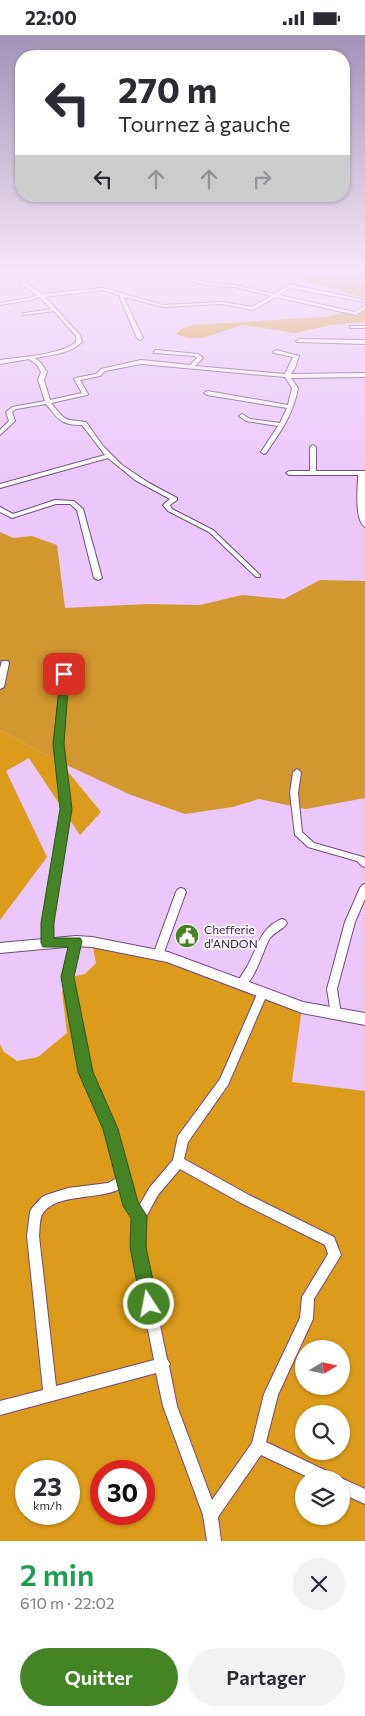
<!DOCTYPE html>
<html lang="fr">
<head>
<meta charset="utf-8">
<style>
	body { margin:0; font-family:Commissioner,sans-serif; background:#f2f2f3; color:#2b2b33; height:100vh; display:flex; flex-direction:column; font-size:19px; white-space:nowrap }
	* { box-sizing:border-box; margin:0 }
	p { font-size:16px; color:#7c7c81 }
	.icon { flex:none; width:28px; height:28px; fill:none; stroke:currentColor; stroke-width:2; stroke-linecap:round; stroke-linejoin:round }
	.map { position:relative; height:1506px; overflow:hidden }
	.details { display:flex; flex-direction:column; background:#fff; flex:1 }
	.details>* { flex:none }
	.guide { position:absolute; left:15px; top:15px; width:335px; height:152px; border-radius:20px; box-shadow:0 1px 4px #0004; background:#fff; color:#2b2b33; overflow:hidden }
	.needle { width:32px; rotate:80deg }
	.controls { position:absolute; left:295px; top:1305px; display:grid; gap:10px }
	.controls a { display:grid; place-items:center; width:55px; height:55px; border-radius:50%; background:#fff; box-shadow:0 1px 4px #0004; font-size:25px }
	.speed { position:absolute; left:15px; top:1425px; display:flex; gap:10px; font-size:25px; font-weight:700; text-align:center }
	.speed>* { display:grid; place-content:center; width:65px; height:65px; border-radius:50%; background:#fff; box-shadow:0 1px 4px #0004; line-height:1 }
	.speed small { font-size:12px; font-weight:400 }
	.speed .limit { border:8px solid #d22; background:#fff; color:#111 }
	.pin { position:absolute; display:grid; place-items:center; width:42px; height:42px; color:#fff; margin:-21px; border-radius:10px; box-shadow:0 2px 8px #0006 }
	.me { position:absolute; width:55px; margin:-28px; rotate:349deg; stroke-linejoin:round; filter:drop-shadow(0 0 4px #0008) }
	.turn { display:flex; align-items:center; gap:18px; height:105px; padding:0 20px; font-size:22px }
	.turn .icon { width:65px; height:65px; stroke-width:2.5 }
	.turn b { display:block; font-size:35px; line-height:42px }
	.lanes { display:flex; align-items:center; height:48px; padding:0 20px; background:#0003; justify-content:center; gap:25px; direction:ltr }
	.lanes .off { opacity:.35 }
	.round { display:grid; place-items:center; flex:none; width:52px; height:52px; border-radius:26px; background:#f2f2f3 }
	.overview { display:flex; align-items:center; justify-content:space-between; height:85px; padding:0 20px }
	h1 { font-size:30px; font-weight:600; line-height:38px; color:#1e9e55 }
	.cta { display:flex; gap:10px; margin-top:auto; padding:10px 20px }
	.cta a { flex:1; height:58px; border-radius:30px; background:#448425; color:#fff; font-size:20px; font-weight:600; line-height:58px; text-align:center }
	.cta a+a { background:#f2f2f3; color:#2b2b33 }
	.status { display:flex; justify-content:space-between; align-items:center; height:35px; padding:0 25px; background:#fff; direction:ltr }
	.status svg { height:14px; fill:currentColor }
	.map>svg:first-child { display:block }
	.green { fill:#d2982f }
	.forest { fill:#dc9b1a; fill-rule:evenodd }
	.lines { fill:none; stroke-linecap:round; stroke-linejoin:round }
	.minor-casing { stroke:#72497f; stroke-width:2 }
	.tertiary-casing { stroke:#72497f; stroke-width:2 }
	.minor { fill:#fff; fill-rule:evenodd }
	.tertiary { fill:#fff; fill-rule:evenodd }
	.route { fill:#448425; stroke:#2c5618 }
	.labels { text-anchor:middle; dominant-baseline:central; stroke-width:4; stroke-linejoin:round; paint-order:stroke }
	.poi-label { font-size:12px; fill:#3a2740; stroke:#faf5fb; text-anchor:start }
</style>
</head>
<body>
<div class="status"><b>22:00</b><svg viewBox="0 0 49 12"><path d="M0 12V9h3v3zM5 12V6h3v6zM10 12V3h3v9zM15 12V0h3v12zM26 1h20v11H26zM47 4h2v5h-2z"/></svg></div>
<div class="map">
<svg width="365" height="1506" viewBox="0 0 365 1506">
	<rect width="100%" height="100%" fill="#ecc7f9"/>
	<path class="green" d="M0 497 13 503 32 501 57 510 65 573 148 569 200 570 242 560 284 564 320 545 365 546V763L306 774 259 764 233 772 185 779 131 760 60 727 0 695Z"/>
	<g class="forest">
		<path d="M187 235H365V263L294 243 279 241H248L218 244 191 241Z"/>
		<path d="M365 274V287L331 290 295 298 243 290 202 303H188L176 299 181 294 193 290 324 282Z"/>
		<path d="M0 695 60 727 101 777 80 800 29 723 6 736 47 822 0 885Z"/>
		<path d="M92 907 168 922 302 972 292 1047 365 1056V1506H0V1009L4 1017 17 1026 38 1022 67 998 62 957 67 943 85 939 96 928ZM304 1314H341V1351H304ZM304 1379H341V1416H304ZM26 1436H69V1479H26ZM101 1436H144V1479H101ZM304 1444H341V1481H304Z"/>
	</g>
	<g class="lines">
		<g class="minor-casing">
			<g id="minor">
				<path d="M12 235H16L28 249 42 259 103 253 163 270 222 267 252 272 271 261 235 252 214 251 190 246V245L192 244 214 249 235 250 274 259 291 249 293 250 365 265V267L290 253 279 260 355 277 365 270V274L356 280 276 262 253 275 222 269 163 272 125 262 124 263 143 303 140 305 137 303 120 263 121 261 103 255 45 262 80 300 82 307C70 319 50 320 35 323L41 328 47 337 44 345 50 365 82 358 74 344 75 343 96 339 101 334 141 325 190 330 197 323 195 321 154 318V316L156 315 198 319 203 323 195 331 285 339 293 322 274 318 273 317 276 315 299 321 295 333 291 339 365 338V342L291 343 298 353C293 380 281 396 266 418L264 419 261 417 278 391 246 386 239 381 242 379 250 384 280 388 287 373 207 360 204 358 207 356 288 370 292 353 285 342 141 329 105 336 100 341 80 345 88 359 87 360 51 368C67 387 62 384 86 387L103 411 122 430 149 448 177 463V465L170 470 172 474 213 495 260 540V542H256L209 497 168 476 163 470 170 464 135 445 108 423 0 453V449L105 420 82 390C61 390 59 385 46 369L16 374 12 377 15 386 0 400V395L9 386 6 377 12 372 45 366 38 345 41 337 37 330 29 324 0 329V325C20 322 61 320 76 307V301L54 276 23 280V278H25L51 274 40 262 30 265 0 270V268L29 263 37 260 24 251 15 240 0 242V240L13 237Z"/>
				<rect x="350" y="291" width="15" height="2"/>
				<path d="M299 304 365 305V309L297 307 296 306Z"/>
				<path d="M313 410 316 412V436H365V492C354 485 358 453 358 440H289L286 438 289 436H310V412Z"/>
				<path d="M55 465 74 466 83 474 102 543 98 545 94 543 77 475 70 469H56L12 483 0 477V472L13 479Z"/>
				<path d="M2 626H8L9 628 4 652 0 654V633Z"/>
				<path d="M61 637H64L68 639 62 709 70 774 52 888V908L51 911 47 912 43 911 42 908V888L62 774 54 709Z"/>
				<path d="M297 734 301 737 298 758 302 797 314 808 363 822 365 823V832L362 831 357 826 308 812 295 800 290 758 293 737Z"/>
				<path d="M365 849V864L355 887 337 954 341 979 340 982 336 983 332 982 331 979 327 954 345 887 360 853 362 850Z"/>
				<path d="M181 853 184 854 186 857 163 920 162 923 158 924 154 923 153 920 176 857 178 854Z"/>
				<path d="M282 884 285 885 287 888 285 891C281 895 274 898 270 903 263 913 253 957 237 952L236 949C240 942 245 936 249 928 258 911 261 892 282 884Z"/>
				<path d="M76 902 80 903 81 906 72 942 92 1037 116 1094 136 1168 139 1171 150 1152 173 1125 178 1101 220 1044 258 957 259 954 263 953 267 954 268 957 228 1050 188 1107 184 1124 249 1160 334 1202 341 1220 314 1264 313 1284 278 1360 266 1407 333 1439 335 1444H312L261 1420 218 1482 221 1506H207L203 1480 163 1371 156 1338 0 1380V1366L43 1355 27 1201 30 1177 32 1173 42 1162 46 1160 68 1153 108 1148 117 1143 104 1094 80 1037 62 942 71 906 72 903ZM180 1134 241 1168 325 1210 328 1219 302 1262 300 1283 264 1359 252 1408 212 1465 177 1371 169 1331 170 1329 167 1324 144 1213 146 1182 158 1160ZM120 1154 127 1175 134 1183 132 1213 154 1325 56 1351 39 1201C40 1194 39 1184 43 1178 57 1158 99 1165 120 1154Z"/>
				<path d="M341 1443 365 1454V1469L341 1458V1444H339Z"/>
			</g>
		</g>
		<g class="tertiary-casing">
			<path id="tertiary" d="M76 901 92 902 168 917 303 967 365 978V990L302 978 167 927 92 912 76 911 0 918V908Z"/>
		</g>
		<use href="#minor" class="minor"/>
		<use href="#tertiary" class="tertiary"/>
	</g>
	<linearGradient id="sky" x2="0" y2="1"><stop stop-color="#a193b6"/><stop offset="0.53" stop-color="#f6e6fc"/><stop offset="1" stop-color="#f6e6fc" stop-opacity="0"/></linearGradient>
	<rect width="365" height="446" fill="url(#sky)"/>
	<path class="route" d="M61 636H68L69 639 64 709 72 774 54 888V903H80L82 906 74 942 93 1037 118 1094 138 1167 147 1181 146 1212 158 1269 155 1275 149 1277 143 1275 141 1269 130 1212 131 1183 123 1171 103 1094 78 1037 61 942 68 912H43L41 908V888L60 774 53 709Z"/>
	<defs>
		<g id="civic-disc" transform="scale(1.25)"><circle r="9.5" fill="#448425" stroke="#faf5fb"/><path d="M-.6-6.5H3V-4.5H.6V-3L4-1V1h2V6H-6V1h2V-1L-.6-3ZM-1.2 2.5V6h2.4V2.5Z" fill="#fff"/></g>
	</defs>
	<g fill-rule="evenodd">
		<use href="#civic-disc" x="187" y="901"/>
	</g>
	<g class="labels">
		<g class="poi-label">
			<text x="204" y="894">Chefferie<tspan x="204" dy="14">d'ANDON</tspan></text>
		</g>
	</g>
</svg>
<div class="controls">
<a><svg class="needle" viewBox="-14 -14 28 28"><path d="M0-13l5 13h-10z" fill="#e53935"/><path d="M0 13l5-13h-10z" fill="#7c7c81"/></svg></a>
<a><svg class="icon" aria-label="search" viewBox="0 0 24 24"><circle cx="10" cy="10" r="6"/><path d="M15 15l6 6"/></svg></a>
<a><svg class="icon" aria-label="layers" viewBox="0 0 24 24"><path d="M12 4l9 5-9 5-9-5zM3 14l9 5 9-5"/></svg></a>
</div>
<div class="speed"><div>23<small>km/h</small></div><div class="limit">30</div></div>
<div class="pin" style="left:64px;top:639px;background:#d93025"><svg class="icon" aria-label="arrive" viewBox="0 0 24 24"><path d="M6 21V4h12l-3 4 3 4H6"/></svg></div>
<svg class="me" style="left:149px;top:1269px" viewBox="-20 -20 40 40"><circle r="17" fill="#448425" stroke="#fff" stroke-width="3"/><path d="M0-11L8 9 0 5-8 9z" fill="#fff"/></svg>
<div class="guide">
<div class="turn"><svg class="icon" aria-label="left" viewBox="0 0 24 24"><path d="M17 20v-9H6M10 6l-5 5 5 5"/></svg><div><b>270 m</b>Tournez à gauche</div></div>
<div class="lanes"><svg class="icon" aria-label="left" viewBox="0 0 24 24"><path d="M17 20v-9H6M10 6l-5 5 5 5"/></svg><svg class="icon off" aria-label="ahead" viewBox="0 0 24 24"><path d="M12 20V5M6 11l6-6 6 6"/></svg><svg class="icon off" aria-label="ahead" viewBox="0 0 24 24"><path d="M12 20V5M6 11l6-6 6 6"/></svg><svg class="icon off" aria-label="right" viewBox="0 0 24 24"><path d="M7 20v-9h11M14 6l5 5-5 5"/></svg></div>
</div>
</div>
<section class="details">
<div class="overview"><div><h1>2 min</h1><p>610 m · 22:02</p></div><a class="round"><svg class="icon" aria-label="close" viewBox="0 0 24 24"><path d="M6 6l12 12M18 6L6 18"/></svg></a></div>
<div class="cta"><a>Quitter</a><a>Partager</a></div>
</section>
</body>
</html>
